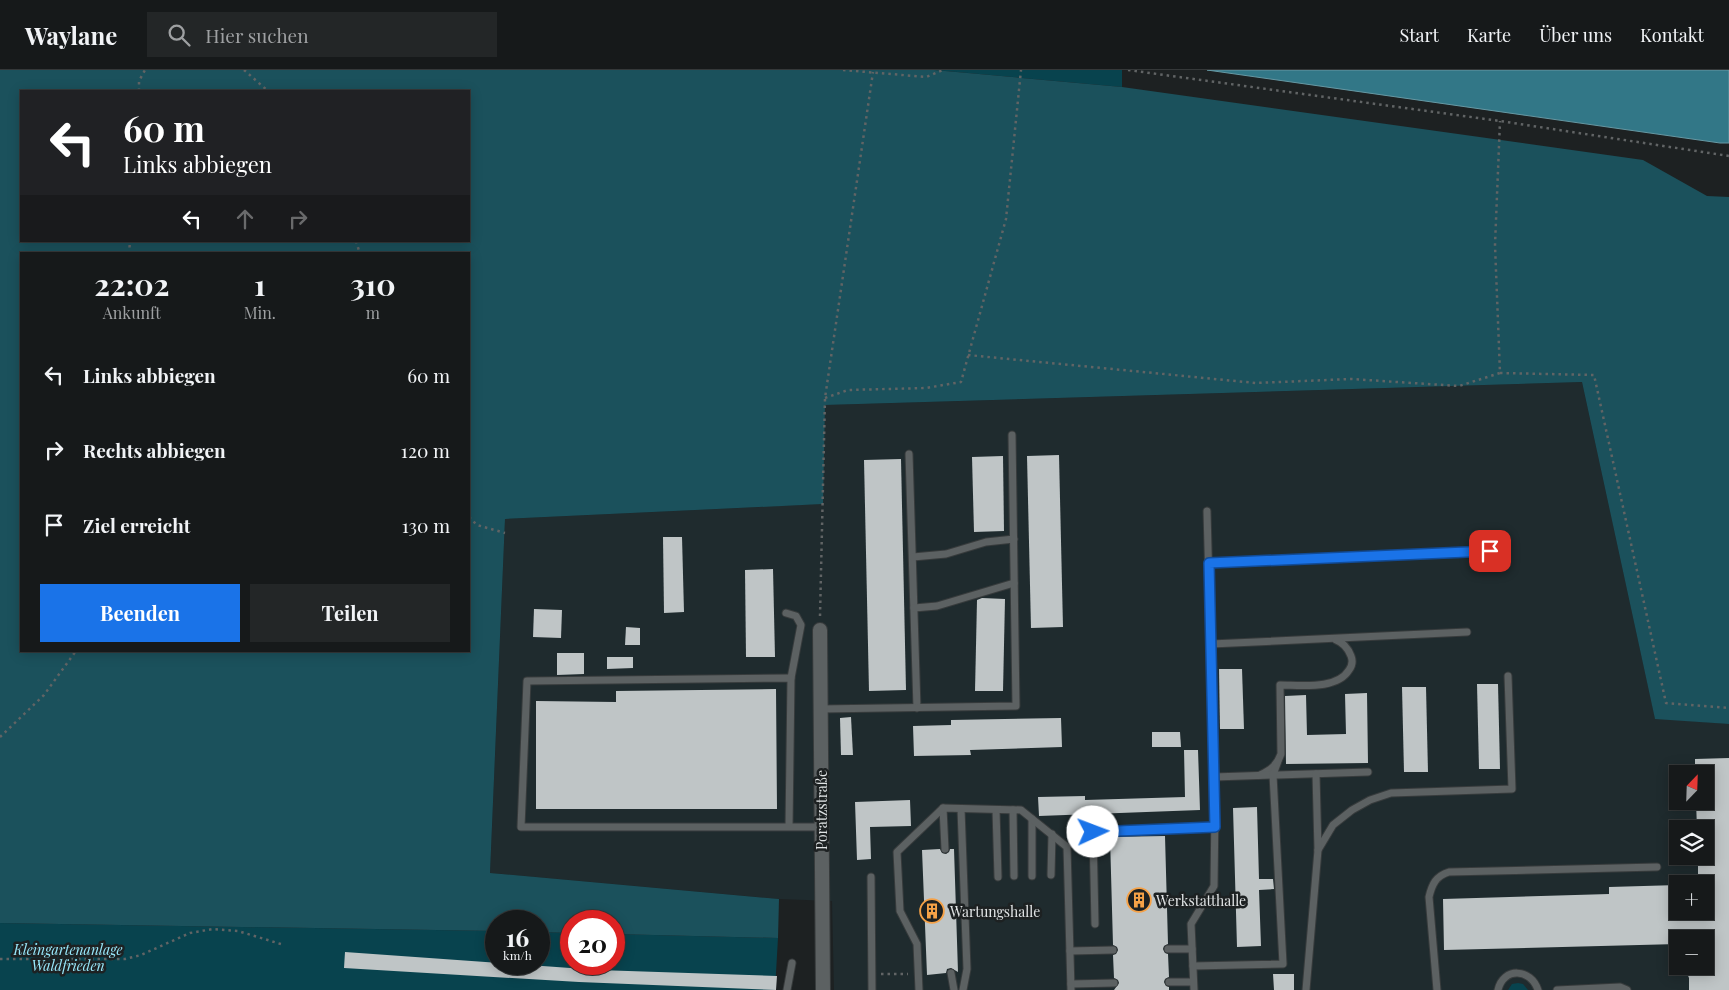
<!DOCTYPE html>
<html lang="de">
<head>
<meta charset="utf-8">
<style>
	body { margin:0; font-family:"Playfair Display",serif; background:#232627; color:#f1f3f6; height:100vh; display:flex; flex-direction:column; font-size:19px; white-space:nowrap }
	* { box-sizing:border-box; margin:0 }
	p { font-size:16px; color:#9ea0a2 }
	.icon { flex:none; width:28px; height:28px; fill:none; stroke:currentColor; stroke-width:2; stroke-linecap:round; stroke-linejoin:round }
	.map { position:relative; flex:1; overflow:hidden }
	.drawer { position:absolute; left:20px; top:182px; width:450px; height:400px; display:flex; flex-direction:column; background:#16191a; border-radius:0px; box-shadow:0 2px 12px #0003,0 0 0 1px #353839 }
	.drawer>* { flex:none }
	.hud { position:absolute; left:20px; top:20px; width:450px; height:152px; border-radius:0px; box-shadow:0 2px 12px #0003,0 0 0 1px #353839; background:#202124; color:#fff; overflow:hidden }
	.needle { width:32px; rotate:23deg }
	.fabs { position:absolute; left:1669px; top:695px; display:grid; gap:10px }
	.fabs a { display:grid; place-items:center; width:45px; height:45px; border-radius:0px; background:#16191a; box-shadow:0 2px 12px #0003,0 0 0 1px #353839; font-size:25px }
	.speed { position:absolute; left:485px; top:840px; display:flex; gap:10px; font-size:25px; font-weight:700; text-align:center }
	.speed>* { display:grid; place-content:center; width:65px; height:65px; border-radius:50%; background:#16191a; box-shadow:0 2px 12px #0003,0 0 0 1px #353839; line-height:1 }
	.speed small { font-size:12px; font-weight:400 }
	.speed .limit { border:8px solid #d22; background:#fff; color:#111 }
	.pin { position:absolute; display:grid; place-items:center; width:42px; height:42px; color:#fff; margin:-21px; border-radius:10px; box-shadow:0 2px 8px #0006 }
	.me { position:absolute; width:55px; margin:-28px; rotate:88deg; stroke-linejoin:round; filter:drop-shadow(0 0 4px #0008) }
	.turn { display:flex; align-items:center; gap:18px; height:105px; padding:0 20px; font-size:22px }
	.turn .icon { width:65px; height:65px; stroke-width:2.5 }
	.turn b { display:block; font-size:35px; line-height:42px }
	.lanes { display:flex; align-items:center; height:48px; padding:0 20px; background:#0003; justify-content:center; gap:25px; direction:ltr }
	.lanes .off { opacity:.35 }
	.eta { display:flex; justify-content:space-evenly; align-items:center; height:85px; text-align:center }
	.eta b { font-size:30px; font-weight:700; line-height:35px }
	.primary-button { display:flex; gap:10px; margin-top:auto; padding:10px 20px }
	.primary-button a { flex:1; height:58px; border-radius:0px; background:#1a73e8; color:#fff; font-size:20px; font-weight:700; line-height:58px; text-align:center }
	.primary-button a+a { background:#232627; color:#f1f3f6 }
	ul { padding:0; list-style:none }
	li { display:flex; align-items:center; gap:15px; height:75px; padding:0 20px }
	li div { flex:1 }
	li b { display:block; font-size:19px }
	li em { font-style:normal }
	header { display:flex; align-items:center; gap:30px; box-sizing:border-box; height:70px; padding:0 25px; background:#16191a; border-bottom:1px solid #353839 }
	header strong { font-size:24px }
	nav { display:flex; gap:28px; margin-inline-start:auto; font-size:18px }
	.search { width:350px; height:45px; background:#232627; display:flex; align-items:center; gap:12px; box-sizing:border-box; padding:0 18px; border-radius:0px; color:#9ea0a2; font-size:19px }
	.map>svg:first-child { display:block }
	.built { fill:#1f2b2e; fill-rule:evenodd }
	.green { fill:#08434e }
	.forest { fill:#1b515c; fill-rule:evenodd }
	.water { fill:#327787; stroke:#6698a3 }
	.building { fill:#bfc5c6 }
	.lines { fill:none; stroke-linecap:round; stroke-linejoin:round }
	.lane-casing { stroke:#373b3c; stroke-width:9 }
	.street-casing { stroke:#373b3c; stroke-width:16 }
	.path { stroke:#616465; stroke-width:2.5; stroke-dasharray:2.5 4; stroke-linecap:butt }
	.lane { stroke:#5c6162; stroke-width:7 }
	.street { stroke:#5c6162; stroke-width:14 }
	.route-casing { stroke:#114b97; stroke-width:12 }
	.route { stroke:#1a73e8; stroke-width:9 }
	.labels { text-anchor:middle; dominant-baseline:central; stroke-width:5; stroke-linejoin:round; paint-order:stroke }
	.street-label { font-size:14px; fill:#e1e4e5; stroke:#1d2122 }
	.poi-label { font-size:14px; fill:#e1e4e5; stroke:#1d2122; text-anchor:start }
	.park-label { font-size:14px; font-style:italic; fill:#98e8fb; stroke:#1d2122 }
</style>
</head>
<body>
<header>
<strong>Waylane</strong>
<div class="search"><svg class="icon" aria-label="search" viewBox="0 0 24 24"><circle cx="10" cy="10" r="6"/><path d="M15 15l6 6"/></svg>Hier suchen</div>
<nav><a>Start</a><a>Karte</a><a>Über uns</a><a>Kontakt</a></nav>
</header>
<div class="map">
<svg width="1729" height="920" viewBox="0 0 1729 920">
	<rect width="100%" height="100%" fill="#1d2122"/>
	<path class="built" d="M1582 312 1655 648 1729 654V920H834L832 831 779 829 490 803 505 449 822 434 825 335ZM1678 704H1705V731H1678ZM1678 759H1705V786H1678ZM1678 814H1705V841H1678ZM1678 869H1705V896H1678Z"/>
	<g class="green">
		<path d="M934 0H1122V17Z"/>
		<path d="M0 853 496 861V894H539V862L571 863V894H614V864L778 868 775 920H0Z"/>
		<path d="M1518 913 1523 914 1528 920H1508L1512 914Z"/>
	</g>
	<path class="forest" d="M0 0H934L1122 17 1643 90 1707 126 1729 127V654L1655 649 1582 312 825 335 823 434 505 449 490 803 779 829 778 868 614 864V851H571V863L539 862V851H496V861L0 853ZM21 21H469V171H21ZM21 184H469V581H21Z"/>
	<path class="water" d="M1207 0H1729V73H1720Z"/>
	<g class="building">
		<path d="M1059 385 1063 557 1031 558 1027 386Z"/>
		<path d="M1003 386 1004 461 974 462 972 387Z"/>
		<path d="M901 389 906 620 869 621 864 390Z"/>
		<path d="M663 467H682L684 542 664 543Z"/>
		<path d="M773 499 775 587H746L745 500Z"/>
		<path d="M982 528 1005 529 1003 621H975L977 530Z"/>
		<path d="M534 539 562 540 561 568 533 567Z"/>
		<path d="M626 557 640 558V575H625Z"/>
		<path d="M557 583H584V604L557 605Z"/>
		<path d="M607 587H633V598L607 599Z"/>
		<path d="M1219 599H1242L1244 659H1220Z"/>
		<path d="M1477 614H1498L1500 699H1479Z"/>
		<path d="M1402 617H1426L1428 702H1404Z"/>
		<path d="M776 619 777 739H536V631L616 632V621Z"/>
		<path d="M1367 623 1368 693 1286 694 1285 626 1306 625 1307 665 1346 664 1345 624Z"/>
		<path d="M851 647 853 685H841L840 648Z"/>
		<path d="M1061 648 1062 677 970 680 971 685 914 686 913 656 951 655V650Z"/>
		<path d="M1152 662H1180L1181 677H1152Z"/>
		<path d="M1184 680H1198L1200 740 1039 746 1038 727 1085 726V730L1185 727Z"/>
		<path d="M1729 688V920H1689V908L1684 896H1705V869H1678V874L1444 880 1443 829 1609 824V817L1678 815V841H1705V814H1698V786H1705V759H1697L1696 731H1705V704H1695V689Z"/>
		<path d="M910 730 911 756 870 757 871 789 857 790 855 732Z"/>
		<path d="M1257 737 1259 809H1273L1274 819 1259 820 1261 876 1237 877 1233 738Z"/>
		<path d="M1165 766 1168 874 1164 876 1163 879 1165 883 1168 884 1169 907 1165 909 1164 912 1166 916 1169 917V920H1114L1119 913 1118 910 1114 908 1113 885 1116 884 1118 880 1117 877 1113 875 1110 767Z"/>
		<path d="M940 779 942 783 946 784 949 782 950 779H954L958 902 951 898 947 899 946 903 927 905 922 780Z"/>
		<path d="M345 882 598 900 777 906 776 920 579 912 344 898Z"/>
		<path d="M1273 904H1294V920H1274Z"/>
	</g>
	<g class="lines">
		<g class="lane-casing">
			<g id="lane">
				<path d="M909 384 917 638"/>
				<path d="M913 487 946 484 986 472 1014 469"/>
				<path d="M1209 493 1490 481"/>
				<path d="M914 538 937 536 1014 513"/>
				<path d="M786 543 796 546 801 555 791 608"/>
				<path d="M1211 574 1467 562"/>
				<path d="M820 639 1016 636 1012 365"/>
				<path d="M1260 705C1271 700 1277 695 1281 684L1280 615C1301 615 1337 620 1349 600 1352 596 1353 591 1351 586 1348 578 1344 573 1336 570"/>
				<path d="M1214 707 1368 702"/>
				<path d="M943 738 945 779"/>
				<path d="M961 739 967 899 963 920"/>
				<path d="M996 740 998 807"/>
				<path d="M1013 740 1014 806"/>
				<path d="M1032 749V806"/>
				<path d="M789 757 791 608 527 611 521 757H821"/>
				<path d="M1318 780 1333 755 1352 740 1370 730 1391 723 1512 719 1508 606"/>
				<path d="M1051 805 1052 764"/>
				<path d="M871 807 872 920"/>
				<path d="M1095 854 1093 762 1215 757"/>
				<path d="M1168 879H1192"/>
				<path d="M1070 881 1113 880"/>
				<path d="M1193 896 1283 894 1273 705 1278 691"/>
				<path d="M951 903 954 920"/>
				<path d="M1169 912H1193"/>
				<path d="M1071 914 1114 913"/>
				<path d="M787 920 792 893"/>
				<path d="M919 920 917 874 900 841 897 782 943 738 1021 740 1067 777 1071 920"/>
				<path d="M1194 920 1191 854 1214 816 1215 739 1207 441"/>
				<path d="M1306 920 1318 780 1316 704"/>
				<path d="M1437 920 1429 827C1432 814 1436 806 1449 802L1657 797"/>
				<path d="M1498 920C1503 897 1531 898 1538 920"/>
				<path d="M1557 920 1620 917 1627 920"/>
			</g>
		</g>
		<g class="street-casing">
			<path id="street" d="M820 560 823 920"/>
		</g>
		<g class="path">
			<path d="M244 0 268 21"/>
			<path d="M843 0 926 7 943 0"/>
			<path d="M1128 0 1500 51 1729 86"/>
			<path d="M139 21V11L145 0"/>
			<path d="M356 171 360 184"/>
			<path d="M129 184 130 171"/>
			<path d="M968 285 1256 313 1351 309 1459 316 1500 303 1495 175 1500 51"/>
			<path d="M1500 303 1594 305 1666 633 1729 638"/>
			<path d="M825 328 848 320 926 318 961 312 1006 149 1021 0"/>
			<path d="M469 447 477 455 505 463"/>
			<path d="M820 546 825 328 873 2"/>
			<path d="M0 667 44 625 76 581"/>
			<path d="M0 889H125L141 885 190 863 213 859 238 861 284 875"/>
			<path d="M881 904H908"/>
		</g>
		<use href="#lane" class="lane"/>
		<use href="#street" class="street"/>
	</g>
	<g class="lines">
		<g class="route-casing">
			<path id="route" d="M1093 762 1215 757 1209 493 1490 481"/>
		</g>
		<use href="#route" class="route"/>
	</g>
	<defs>
		<g id="building-ring" transform="scale(1.25)"><circle r="9.5" fill="#1d2122" stroke="#f6a247" stroke-width="1.5"/><path d="M-4-6H4V6H1V3H-1V6H-4ZM-2.5-4.3h1.7v1.8h-1.7ZM.8-4.3h1.7v1.8H.8ZM-2.5-1h1.7V.8h-1.7ZM.8-1h1.7V.8H.8Z" fill="#f6a247"/></g>
	</defs>
	<g fill-rule="evenodd">
		<use href="#building-ring" x="1139" y="830"/>
		<use href="#building-ring" x="932" y="841"/>
	</g>
	<g class="labels">
		<g class="street-label">
			<text transform="translate(821 740) rotate(-90)">Poratzstraße</text>
		</g>
		<g class="poi-label">
			<text x="1156" y="830">Werkstatthalle</text>
			<text x="950" y="841">Wartungshalle</text>
		</g>
		<g class="park-label">
			<text x="68" y="879">Kleingartenanlage<tspan x="68" dy="16">Waldfrieden</tspan></text>
		</g>
	</g>
</svg>
<div class="fabs">
<a><svg class="needle" viewBox="-14 -14 28 28"><path d="M0-13l5 13h-10z" fill="#e53935"/><path d="M0 13l5-13h-10z" fill="#9ea0a2"/></svg></a>
<a><svg class="icon" aria-label="layers" viewBox="0 0 24 24"><path d="M12 4l9 5-9 5-9-5zM3 14l9 5 9-5"/></svg></a>
<a>+</a>
<a>−</a>
</div>
<div class="speed"><div>16<small>km/h</small></div><div class="limit">20</div></div>
<div class="pin" style="left:1490px;top:481px;background:#d93025"><svg class="icon" aria-label="arrive" viewBox="0 0 24 24"><path d="M6 21V4h12l-3 4 3 4H6"/></svg></div>
<svg class="me" style="left:1093px;top:762px" viewBox="-20 -20 40 40"><circle r="19" fill="#fff"/><path d="M0-13L10 11 0 6-10 11z" fill="#1a73e8"/></svg>
<div class="hud">
<div class="turn"><svg class="icon" aria-label="left" viewBox="0 0 24 24"><path d="M17 20v-9H6M10 6l-5 5 5 5"/></svg><div><b>60 m</b>Links abbiegen</div></div>
<div class="lanes"><svg class="icon" aria-label="left" viewBox="0 0 24 24"><path d="M17 20v-9H6M10 6l-5 5 5 5"/></svg><svg class="icon off" aria-label="ahead" viewBox="0 0 24 24"><path d="M12 20V5M6 11l6-6 6 6"/></svg><svg class="icon off" aria-label="right" viewBox="0 0 24 24"><path d="M7 20v-9h11M14 6l5 5-5 5"/></svg></div>
</div>
<section class="drawer">
<div class="eta">
<div><b>22:02</b><p>Ankunft</p></div>
<div><b>1</b><p>Min.</p></div>
<div><b>310</b><p>m</p></div>
</div>
<ul>
<li><svg class="icon" aria-label="left" viewBox="0 0 24 24"><path d="M17 20v-9H6M10 6l-5 5 5 5"/></svg><div><b>Links abbiegen</b></div><em>60 m</em></li>
<li><svg class="icon" aria-label="right" viewBox="0 0 24 24"><path d="M7 20v-9h11M14 6l5 5-5 5"/></svg><div><b>Rechts abbiegen</b></div><em>120 m</em></li>
<li><svg class="icon" aria-label="arrive" viewBox="0 0 24 24"><path d="M6 21V4h12l-3 4 3 4H6"/></svg><div><b>Ziel erreicht</b></div><em>130 m</em></li>
</ul>
<div class="primary-button"><a>Beenden</a><a>Teilen</a></div>
</section>
</div>
</body>
</html>
